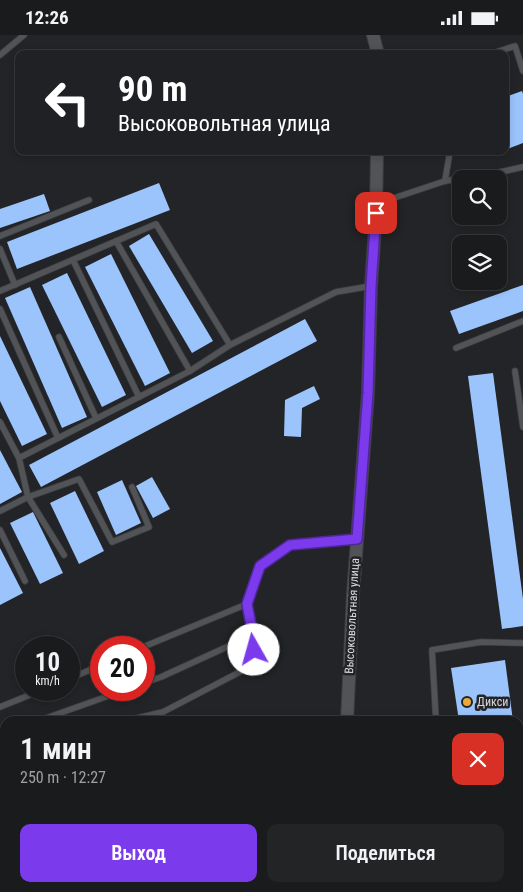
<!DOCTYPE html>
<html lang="ru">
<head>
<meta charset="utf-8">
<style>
	body { margin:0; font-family:"Roboto Condensed",sans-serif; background:#232426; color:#f1f3f6; height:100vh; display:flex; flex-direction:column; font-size:19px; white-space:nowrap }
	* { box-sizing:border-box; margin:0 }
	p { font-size:16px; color:#9fa1a4 }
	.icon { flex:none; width:28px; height:28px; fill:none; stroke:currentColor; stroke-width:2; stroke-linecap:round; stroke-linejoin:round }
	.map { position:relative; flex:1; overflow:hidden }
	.drawer { position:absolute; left:0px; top:681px; width:524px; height:176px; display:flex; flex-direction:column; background:#1a1b1d; border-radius:15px 15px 0 0; box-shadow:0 2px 8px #0003,0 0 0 1px #38393b }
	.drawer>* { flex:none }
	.banner { position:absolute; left:15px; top:15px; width:494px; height:105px; border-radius:10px; box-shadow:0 2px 8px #0003,0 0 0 1px #38393b; background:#202124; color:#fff; overflow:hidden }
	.controls { position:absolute; left:452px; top:135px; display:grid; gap:10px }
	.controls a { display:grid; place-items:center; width:55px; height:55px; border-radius:10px; background:#1a1b1d; box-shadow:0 2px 8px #0003,0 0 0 1px #38393b; font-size:25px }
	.speed { position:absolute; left:15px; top:601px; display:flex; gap:10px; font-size:25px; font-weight:700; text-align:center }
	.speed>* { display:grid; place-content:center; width:65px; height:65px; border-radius:50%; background:#1a1b1d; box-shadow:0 2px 8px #0003,0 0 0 1px #38393b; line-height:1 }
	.speed small { font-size:12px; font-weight:400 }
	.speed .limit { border:8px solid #d22; background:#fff; color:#111 }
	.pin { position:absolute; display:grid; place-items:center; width:42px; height:42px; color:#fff; margin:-21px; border-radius:10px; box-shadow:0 2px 8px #0006 }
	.me { position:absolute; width:55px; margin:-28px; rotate:353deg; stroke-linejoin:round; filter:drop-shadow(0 0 4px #0008) }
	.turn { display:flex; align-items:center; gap:18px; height:105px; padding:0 20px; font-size:22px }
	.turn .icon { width:65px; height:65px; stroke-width:2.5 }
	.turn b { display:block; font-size:35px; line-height:42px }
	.round { display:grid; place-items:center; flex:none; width:52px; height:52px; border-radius:10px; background:#232426 }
	.headline { display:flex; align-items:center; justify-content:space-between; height:85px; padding:0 20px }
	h1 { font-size:30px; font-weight:600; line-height:38px }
	.cta { display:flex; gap:10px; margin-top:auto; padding:10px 20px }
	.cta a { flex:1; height:58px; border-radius:10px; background:#7c3aed; color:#fff; font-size:20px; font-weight:600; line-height:58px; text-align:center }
	.cta a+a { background:#232426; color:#f1f3f6 }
	.status { display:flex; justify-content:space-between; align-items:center; height:35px; padding:0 25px; background:#1a1b1d; direction:ltr }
	.status svg { height:14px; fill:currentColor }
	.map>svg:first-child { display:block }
	.building { fill:#9bc4fd }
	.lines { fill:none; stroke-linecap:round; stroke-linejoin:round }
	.service-casing { stroke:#3d3f41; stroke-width:7 }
	.secondary-casing { stroke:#3d3f41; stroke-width:14 }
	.service { stroke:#515356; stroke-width:5.5 }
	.secondary { stroke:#515356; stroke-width:12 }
	.route-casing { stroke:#51269a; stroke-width:12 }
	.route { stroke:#7c3aed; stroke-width:9 }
	.poi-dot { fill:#eda83c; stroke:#222427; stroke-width:2 }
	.labels { text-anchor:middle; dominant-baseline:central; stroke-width:5; stroke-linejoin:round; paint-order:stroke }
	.street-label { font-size:12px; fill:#d8d9db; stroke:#222427 }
	.poi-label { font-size:12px; fill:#d8d9db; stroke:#222427; text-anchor:start }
</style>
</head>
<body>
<div class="status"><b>12:26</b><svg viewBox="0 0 49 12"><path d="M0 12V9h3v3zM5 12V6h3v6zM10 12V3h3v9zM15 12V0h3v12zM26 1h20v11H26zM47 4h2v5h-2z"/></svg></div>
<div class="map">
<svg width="523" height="857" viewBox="0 0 523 857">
	<rect width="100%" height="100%" fill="#222427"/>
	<g class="building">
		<path d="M522 56 523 59V108L505 115V62Z"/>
		<path d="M159 148 170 175 17 234 7 207Z"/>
		<path d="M44 159 50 176 0 193V174Z"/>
		<path d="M149 199 213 306 192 318 129 211Z"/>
		<path d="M111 219 170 338 145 351 85 232Z"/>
		<path d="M67 238 126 360 102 372 42 250Z"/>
		<path d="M523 250V276L459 299 450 276Z"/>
		<path d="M30 252 87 382 62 393 5 263Z"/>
		<path d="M305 284 317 306 41 452 29 430Z"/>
		<path d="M0 301 47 399 22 411 0 366Z"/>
		<path d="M493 338 523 564V591L502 594 468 341Z"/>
		<path d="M314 351 320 364 302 373 301 402 284 401 285 365Z"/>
		<path d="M0 415 22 457 0 469Z"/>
		<path d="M152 442 170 474 153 483 136 451Z"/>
		<path d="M122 445 141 488 116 500 97 457Z"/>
		<path d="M75 456 104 516 79 529 50 468Z"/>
		<path d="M33 477 63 538 40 549 10 488Z"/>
		<path d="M0 513 23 558 0 570Z"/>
		<path d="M505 625 513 686H459L451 633Z"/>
		<path d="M519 722H523V775H522L519 753Z"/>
		<path d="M279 852H309L311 857H281Z"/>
	</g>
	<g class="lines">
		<g class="service-casing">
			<g id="service">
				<path d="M490 19 515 11 523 36"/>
				<path d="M0 20 24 0"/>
				<path d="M445 146 450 116"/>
				<path d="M376 169 445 146 496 138 523 132"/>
				<path d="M0 201 89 165"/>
				<path d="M116 206 190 336"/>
				<path d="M0 214 15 250"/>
				<path d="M73 225 139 362"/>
				<path d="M0 256 156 189 230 310"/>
				<path d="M0 274 58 403"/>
				<path d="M59 302 96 383"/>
				<path d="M456 313 523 286"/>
				<path d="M515 336 523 392"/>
				<path d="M0 387 19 423 190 336 230 310 336 257 371 251"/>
				<path d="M0 476 28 462 19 423"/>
				<path d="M0 495 25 546"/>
				<path d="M64 520 28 462 79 444 112 507 149 492 132 452"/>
				<path d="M143 612 247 569"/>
				<path d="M69 644 101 630"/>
				<path d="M144 648 161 642 253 600 247 569 260 531 290 510 357 504"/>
				<path d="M0 672 42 655"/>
				<path d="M38 686 125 655"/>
				<path d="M125 686 163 677 255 629 253 600"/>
				<path d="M436 686 432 615 481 607 523 608"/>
				<path d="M0 700 5 698"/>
				<path d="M317 852 319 857"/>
			</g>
		</g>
		<g class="secondary-casing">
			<g id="secondary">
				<path d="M373 0 378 19"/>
				<path d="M347 686 353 560 368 358 371 251 376 178 377 116"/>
				<path d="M343 857V852"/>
			</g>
		</g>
		<use href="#service" class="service"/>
		<use href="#secondary" class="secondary"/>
	</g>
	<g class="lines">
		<g class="route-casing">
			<path id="route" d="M254 615 253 600 247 569 260 531 290 510 357 504 368 358 371 251 376 178"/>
		</g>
		<use href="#route" class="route"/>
	</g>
	<circle class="poi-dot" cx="467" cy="667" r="5"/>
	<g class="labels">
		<g class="street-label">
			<text transform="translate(352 581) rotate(-87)">Высоковольтная улица</text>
		</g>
		<g class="poi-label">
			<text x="477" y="667">Дикси</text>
		</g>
	</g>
</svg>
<div class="controls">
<a><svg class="icon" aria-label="search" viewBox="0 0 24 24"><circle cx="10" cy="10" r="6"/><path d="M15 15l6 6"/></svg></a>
<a><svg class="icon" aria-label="layers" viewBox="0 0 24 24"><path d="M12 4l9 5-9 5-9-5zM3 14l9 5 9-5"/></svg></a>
</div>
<div class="speed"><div>10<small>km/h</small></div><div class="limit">20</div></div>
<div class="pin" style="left:376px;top:178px;background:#d93025"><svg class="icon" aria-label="arrive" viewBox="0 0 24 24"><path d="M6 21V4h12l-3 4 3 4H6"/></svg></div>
<svg class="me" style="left:254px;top:615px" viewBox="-20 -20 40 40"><circle r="19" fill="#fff"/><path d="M0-13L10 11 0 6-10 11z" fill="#7c3aed"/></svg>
<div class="banner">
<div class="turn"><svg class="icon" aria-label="left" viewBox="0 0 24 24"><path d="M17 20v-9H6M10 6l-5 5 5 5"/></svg><div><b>90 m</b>Высоковольтная улица</div></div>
</div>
<section class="drawer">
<div class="headline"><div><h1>1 мин</h1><p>250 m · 12:27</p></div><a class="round" style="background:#d93025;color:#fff"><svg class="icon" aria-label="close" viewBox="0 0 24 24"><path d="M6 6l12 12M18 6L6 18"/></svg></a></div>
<div class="cta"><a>Выход</a><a>Поделиться</a></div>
</section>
</div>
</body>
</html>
